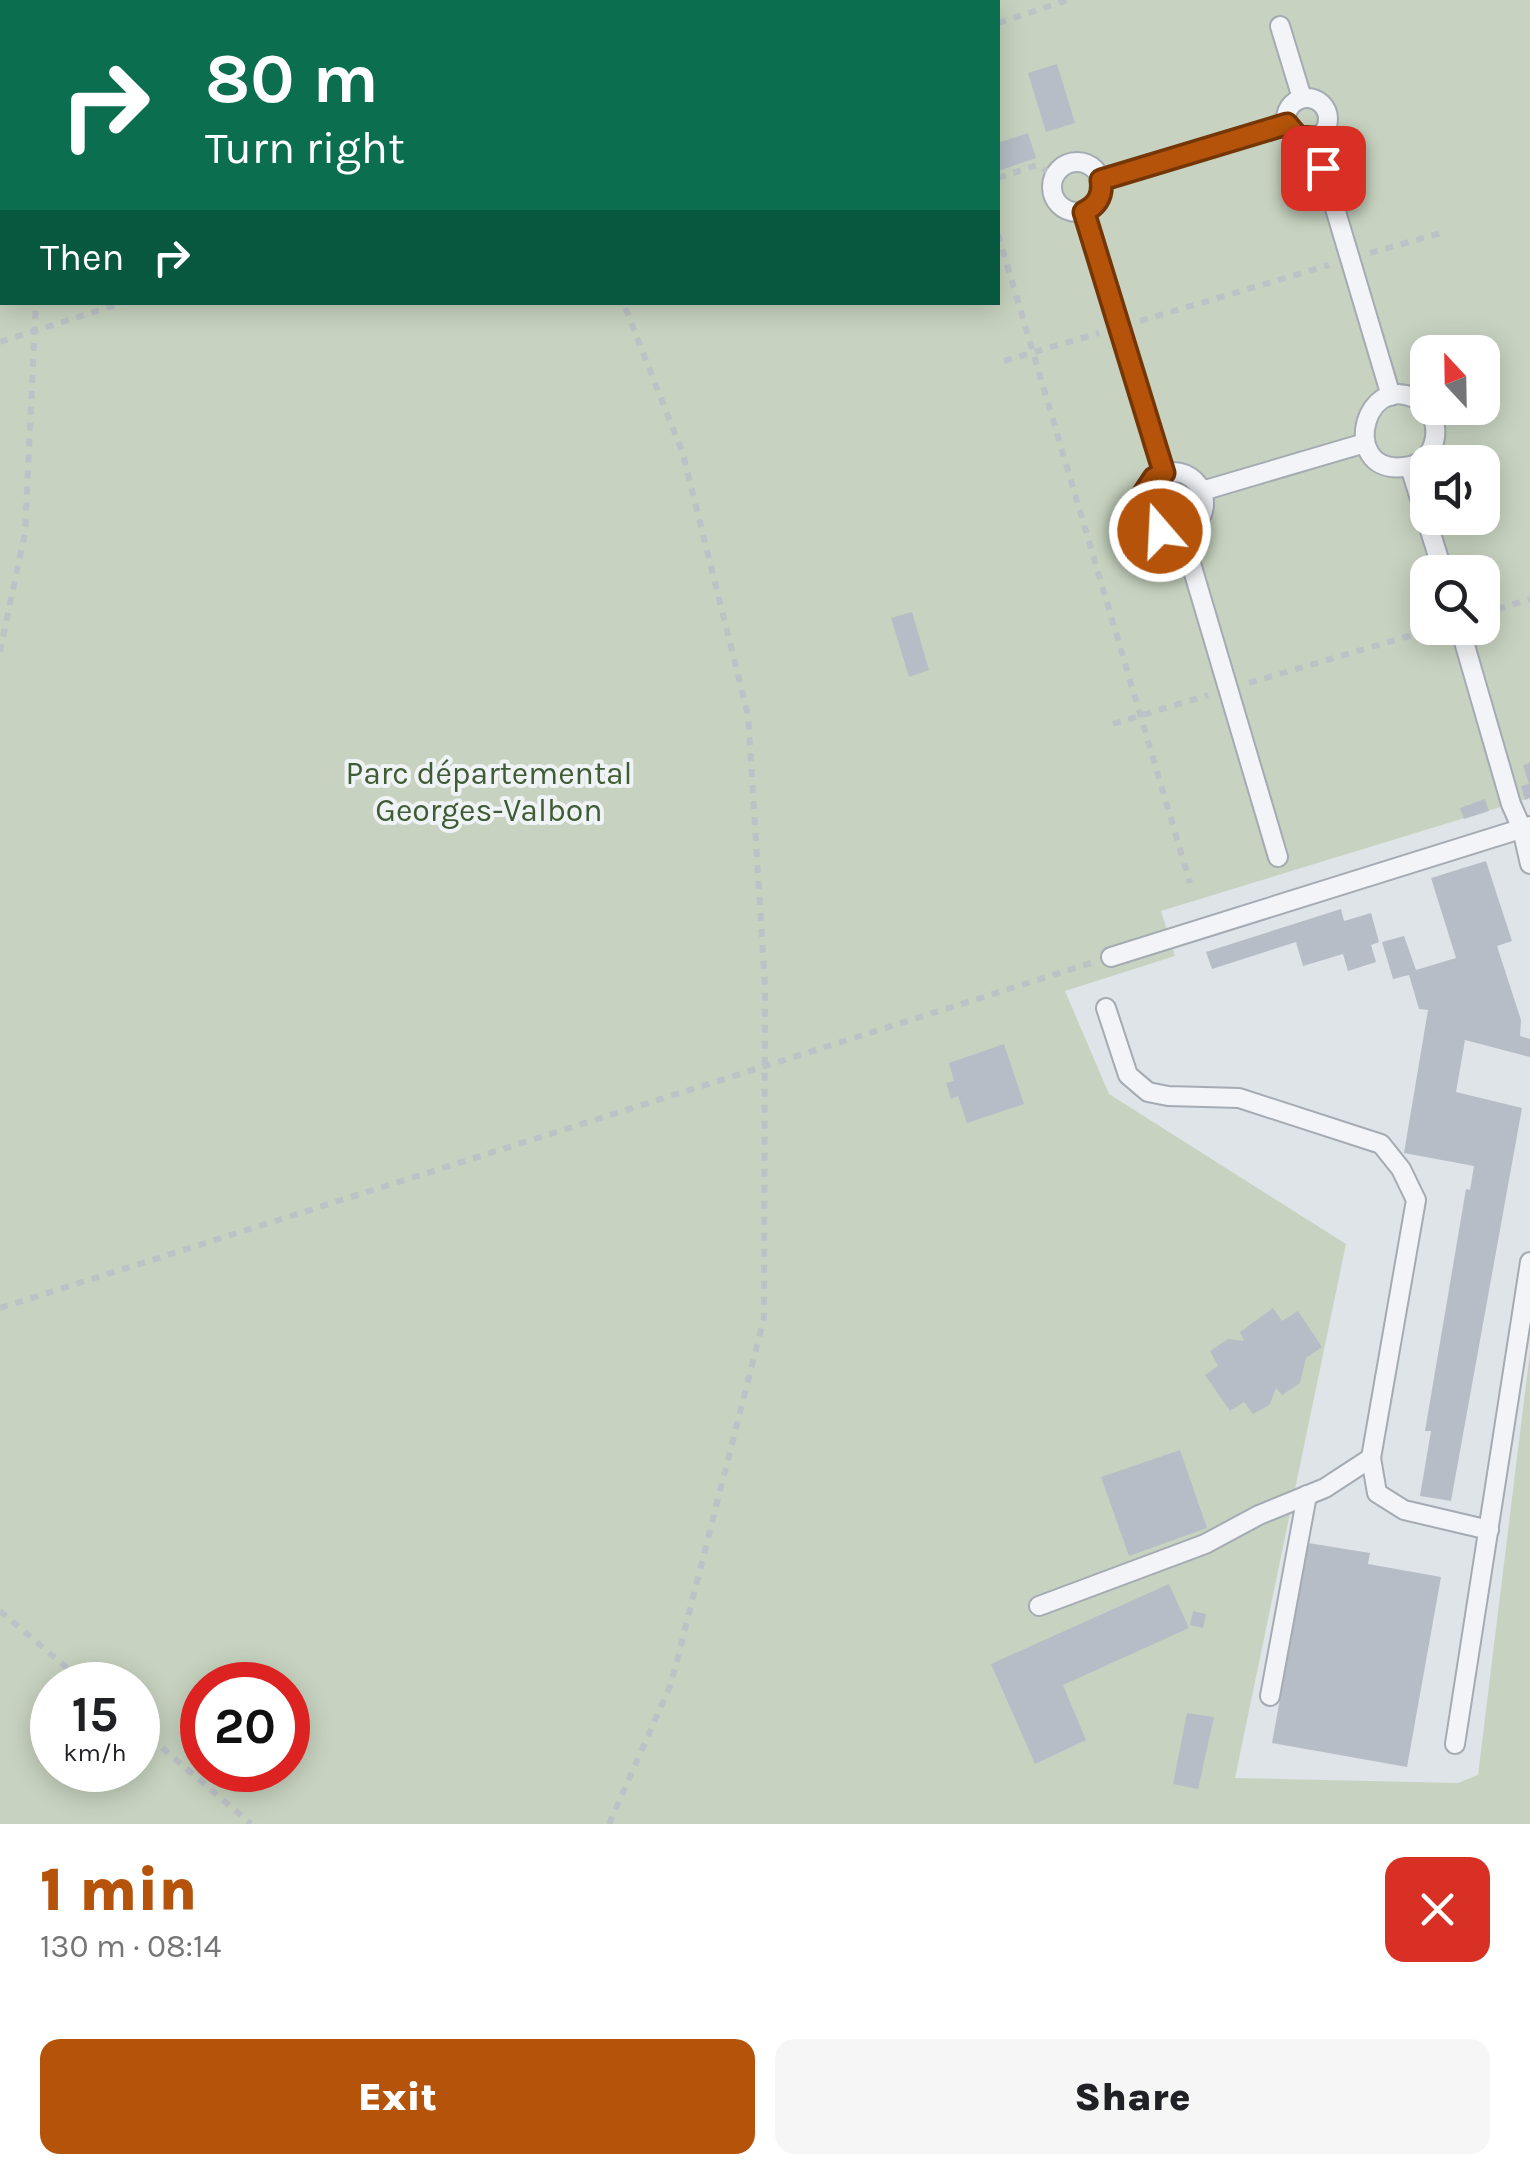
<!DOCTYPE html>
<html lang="en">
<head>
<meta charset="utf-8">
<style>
	body { margin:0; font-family:Karla,sans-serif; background:#f6f6f6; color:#202124; height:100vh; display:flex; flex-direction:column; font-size:38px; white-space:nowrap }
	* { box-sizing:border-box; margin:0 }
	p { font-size:32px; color:#757577 }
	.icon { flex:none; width:55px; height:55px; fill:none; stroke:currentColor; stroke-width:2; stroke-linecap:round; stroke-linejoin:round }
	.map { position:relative; height:1824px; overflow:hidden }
	.panel { display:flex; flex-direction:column; background:#fff; flex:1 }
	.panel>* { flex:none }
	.banner { position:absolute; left:0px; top:0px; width:1000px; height:305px; box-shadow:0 5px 25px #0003; background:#0b6e4f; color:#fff; overflow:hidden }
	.needle { width:65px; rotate:338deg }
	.tools { position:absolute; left:1410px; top:335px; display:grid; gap:20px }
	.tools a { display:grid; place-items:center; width:90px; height:90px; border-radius:20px; background:#fff; box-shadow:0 5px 25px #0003; font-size:50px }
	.speed { position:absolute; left:30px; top:1662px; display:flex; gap:20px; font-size:50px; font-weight:700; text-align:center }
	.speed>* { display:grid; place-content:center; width:130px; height:130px; border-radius:50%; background:#fff; box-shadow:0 5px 25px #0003; line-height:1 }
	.speed small { font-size:25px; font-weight:400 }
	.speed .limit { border:15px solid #d22; background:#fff; color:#111 }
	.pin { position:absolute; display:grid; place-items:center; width:85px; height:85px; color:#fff; margin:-42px; border-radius:20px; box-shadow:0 5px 15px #0006 }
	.me { position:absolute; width:110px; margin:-55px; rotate:341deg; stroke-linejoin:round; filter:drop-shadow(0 0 8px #0008) }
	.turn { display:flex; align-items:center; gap:35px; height:210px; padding:0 40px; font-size:45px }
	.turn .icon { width:130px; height:130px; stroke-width:2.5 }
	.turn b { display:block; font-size:70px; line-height:85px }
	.then { display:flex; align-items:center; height:95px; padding:0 40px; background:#0003; gap:20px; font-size:38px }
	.round { display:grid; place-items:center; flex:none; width:105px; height:105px; border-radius:20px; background:#f6f6f6 }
	.overview { display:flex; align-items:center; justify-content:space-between; height:170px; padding:0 40px }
	h1 { font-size:60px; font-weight:800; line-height:75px; color:#b45309 }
	.button { display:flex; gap:20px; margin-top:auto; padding:20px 40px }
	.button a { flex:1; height:115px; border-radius:20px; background:#b45309; color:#fff; font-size:40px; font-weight:800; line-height:115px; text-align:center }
	.button a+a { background:#f6f6f6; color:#202124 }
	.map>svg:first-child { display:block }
	.green { fill:#c7d3c0; fill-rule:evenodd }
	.building { fill:#b7bdc6 }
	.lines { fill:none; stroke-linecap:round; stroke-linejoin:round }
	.lane-casing { stroke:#a4abb3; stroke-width:22 }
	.path { stroke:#bdc2c7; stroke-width:6; stroke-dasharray:8 8; stroke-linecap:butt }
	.lane { stroke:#f2f4f7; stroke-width:18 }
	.route-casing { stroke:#753606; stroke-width:25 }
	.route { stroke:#b45309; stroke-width:18 }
	.labels { text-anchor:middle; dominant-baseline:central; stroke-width:8; stroke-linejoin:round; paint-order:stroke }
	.park-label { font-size:32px; fill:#405c35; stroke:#eff3f6 }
</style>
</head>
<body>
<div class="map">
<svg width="1530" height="1824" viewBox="0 0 1530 1824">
	<rect width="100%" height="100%" fill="#dfe4e9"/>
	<path class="green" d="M0 0H1530V798L1161 911 1175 956 1065 991 1109 1094 1346 1244 1235 1778 1458 1783 1478 1775 1530 1352V1824H0ZM2 2H998V302H2ZM1428 352H1482V408H1428ZM1428 462H1482V518H1428ZM1428 572H1482V628H1428ZM52 1685H138V1770H52ZM202 1685H288V1770H202Z"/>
	<g class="building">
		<path d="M1057 64 1075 123 1046 132 1028 73Z"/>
		<path d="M1028 133 1036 158 998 171V143Z"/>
		<path d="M912 612 929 670 909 677 891 618Z"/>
		<path d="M1530 763V798L1525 800 1521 786 1529 784 1523 765Z"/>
		<path d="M1485 799 1489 811 1464 819 1460 808Z"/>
		<path d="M1486 861 1512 941 1497 946 1521 1020 1520 1036 1530 1039V1057L1465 1040 1456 1092 1522 1108 1451 1501 1420 1496 1431 1431H1425L1466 1189 1470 1190 1474 1166 1404 1153 1428 1010 1419 1009 1409 975 1393 979 1382 942 1404 936 1416 970 1456 958 1431 878Z"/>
		<path d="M1341 909 1344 921 1371 913 1379 942 1371 945 1376 962 1348 971 1343 954 1303 966 1296 942 1212 969 1206 952Z"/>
		<path d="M1004 1044 1024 1104 967 1123 958 1096 951 1099 946 1083 954 1081 949 1063Z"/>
		<path d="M1273 1308 1282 1321 1298 1311 1322 1347 1306 1358 1300 1383 1282 1395 1276 1388 1270 1404 1264 1408 1253 1414 1244 1402 1230 1411 1205 1375 1218 1366 1210 1351 1228 1339 1244 1341 1240 1332Z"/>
		<path d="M1180 1450 1207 1528 1129 1556 1101 1477Z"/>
		<path d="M1308 1543 1370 1553 1368 1564 1441 1577 1407 1767 1272 1743Z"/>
		<path d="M1169 1584 1189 1628 1063 1685 1086 1740 1035 1764 991 1664Z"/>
		<path d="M1193 1611 1206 1614 1203 1628 1190 1625Z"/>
		<path d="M1187 1713 1214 1717 1198 1789 1173 1784Z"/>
	</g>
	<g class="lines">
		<g class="lane-casing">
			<g id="lane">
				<path d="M1280 26 1302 98"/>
				<circle cx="1307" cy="119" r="21"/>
				<path d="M1314 138 1391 396"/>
				<circle cx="1077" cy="187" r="25"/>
				<path d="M1101 180 1287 125"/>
				<path d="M1084 212 1164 473"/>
				<path d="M1428 407C1366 356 1335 475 1404 467 1435 464 1443 430 1428 408"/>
				<path d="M1410 467 1443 572"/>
				<circle cx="1173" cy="503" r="31"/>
				<path d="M1202 491 1365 443"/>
				<path d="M1182 533 1278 857"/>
				<path d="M1460 628 1511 804 1522 829 1530 864"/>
				<path d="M1111 957 1530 826"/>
				<path d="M1106 1008 1128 1075 1148 1092 1168 1096 1239 1098 1381 1144 1401 1169 1416 1200 1371 1458 1377 1493 1404 1510 1489 1530"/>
				<path d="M1039 1606 1205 1544 1259 1515 1325 1488 1371 1458"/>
				<path d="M1270 1696 1307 1495"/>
				<path d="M1455 1744 1530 1262"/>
			</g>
		</g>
		<g class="path">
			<path d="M40 0V2"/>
			<path d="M518 0 519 2"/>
			<path d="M998 23 1068 0"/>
			<path d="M998 178 1037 165 1054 175"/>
			<path d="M998 234 1190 883"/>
			<path d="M1370 253 1444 232"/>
			<path d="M1140 321 1329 265"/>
			<path d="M0 342 125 302"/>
			<path d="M1004 361 1099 333"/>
			<path d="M1482 614 1530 599"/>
			<path d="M0 652 25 532 36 302"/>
			<path d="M1249 683 1436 628"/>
			<path d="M1113 724 1208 695"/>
			<path d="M0 1308 1091 963"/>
			<path d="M0 1611 87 1685"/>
			<path d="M138 1727 251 1824"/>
			<path d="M609 1824 671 1684 764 1318 765 986 748 715 683 454 623 302"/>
		</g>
		<use href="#lane" class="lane"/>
	</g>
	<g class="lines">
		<g class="route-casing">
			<path id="route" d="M1160 531 1145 517 1142 496 1154 478 1164 473 1084 212C1098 205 1103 195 1101 180L1287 124 1298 137 1314 138 1323 168"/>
		</g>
		<use href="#route" class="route"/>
	</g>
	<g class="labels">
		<g class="park-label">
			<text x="489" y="773">Parc départemental<tspan x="489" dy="37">Georges-Valbon</tspan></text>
		</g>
	</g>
</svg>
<div class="tools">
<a><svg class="needle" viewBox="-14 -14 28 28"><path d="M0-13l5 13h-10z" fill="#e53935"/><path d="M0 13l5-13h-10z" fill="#757577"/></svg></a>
<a><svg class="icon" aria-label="sound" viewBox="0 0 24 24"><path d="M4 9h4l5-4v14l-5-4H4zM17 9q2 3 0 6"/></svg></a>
<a><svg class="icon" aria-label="search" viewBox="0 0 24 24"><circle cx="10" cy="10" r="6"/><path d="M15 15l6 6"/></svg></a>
</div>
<div class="speed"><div>15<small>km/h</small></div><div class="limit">20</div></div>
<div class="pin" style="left:1323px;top:168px;background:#d93025"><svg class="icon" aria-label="arrive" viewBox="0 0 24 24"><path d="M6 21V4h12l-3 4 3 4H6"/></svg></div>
<svg class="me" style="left:1160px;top:531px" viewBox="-20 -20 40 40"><circle r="17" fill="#b45309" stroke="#fff" stroke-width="3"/><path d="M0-11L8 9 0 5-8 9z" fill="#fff"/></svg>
<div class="banner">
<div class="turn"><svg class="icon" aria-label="right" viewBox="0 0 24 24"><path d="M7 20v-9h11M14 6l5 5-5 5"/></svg><div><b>80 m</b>Turn right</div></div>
<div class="then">Then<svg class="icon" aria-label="right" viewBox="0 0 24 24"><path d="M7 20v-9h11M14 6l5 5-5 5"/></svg></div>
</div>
</div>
<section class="panel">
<div class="overview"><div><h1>1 min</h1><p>130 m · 08:14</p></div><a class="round" style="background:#d93025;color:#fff"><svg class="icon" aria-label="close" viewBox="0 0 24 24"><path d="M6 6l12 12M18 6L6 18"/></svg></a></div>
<div class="button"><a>Exit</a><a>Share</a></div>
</section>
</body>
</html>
